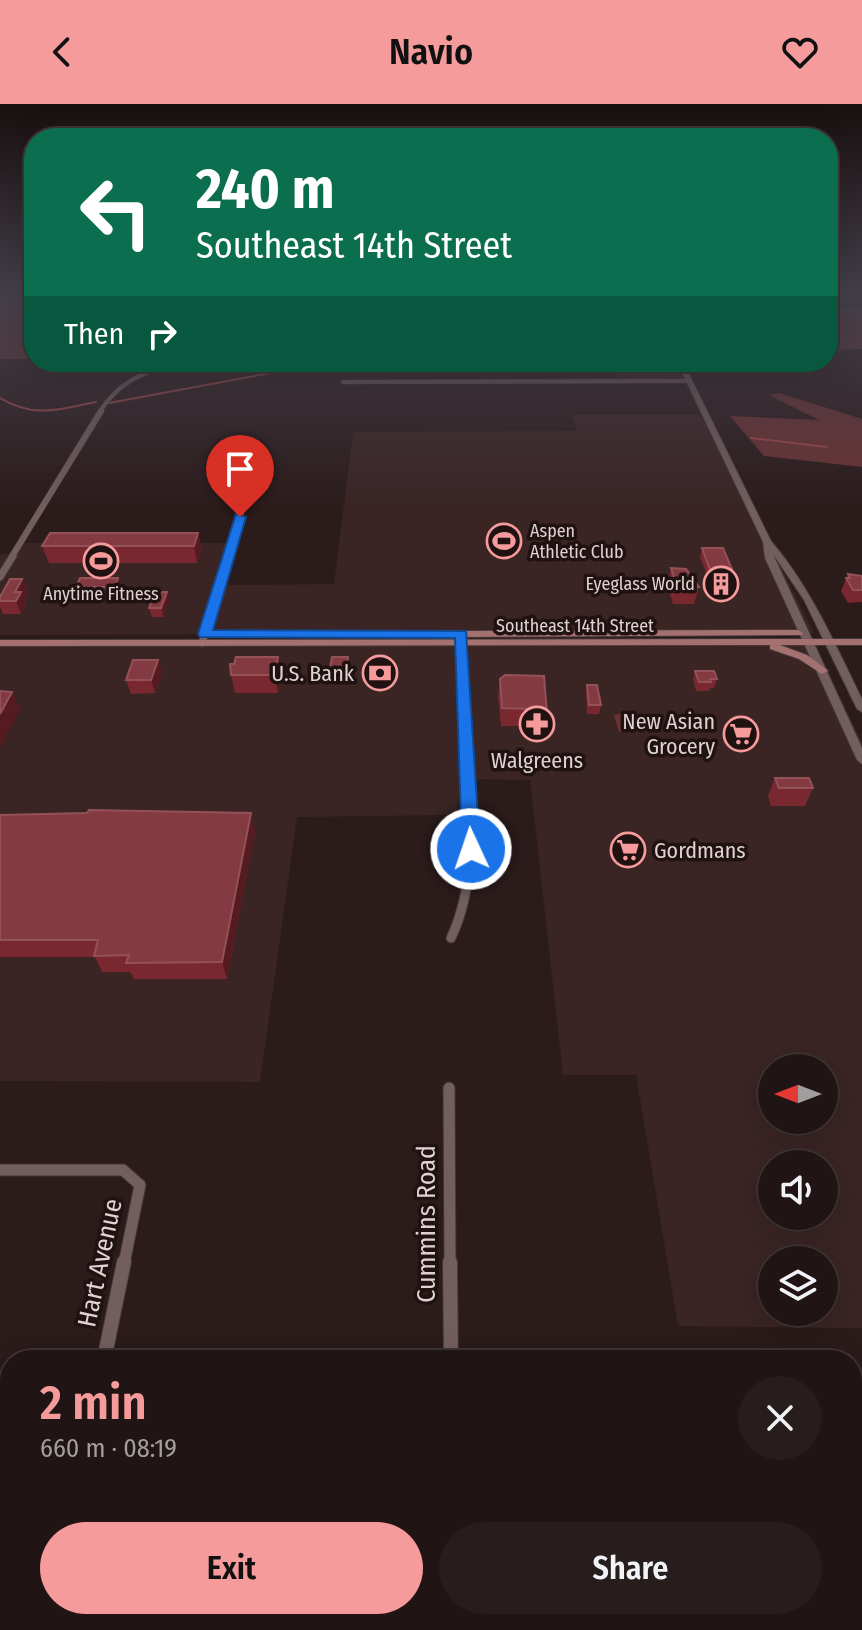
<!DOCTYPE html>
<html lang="en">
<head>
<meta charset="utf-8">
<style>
	body { margin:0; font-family:"Fira Sans Condensed",sans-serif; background:#281d1d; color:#f1f3f6; height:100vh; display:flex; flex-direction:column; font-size:30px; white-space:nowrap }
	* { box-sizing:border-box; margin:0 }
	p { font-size:26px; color:#a29ea0 }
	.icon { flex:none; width:44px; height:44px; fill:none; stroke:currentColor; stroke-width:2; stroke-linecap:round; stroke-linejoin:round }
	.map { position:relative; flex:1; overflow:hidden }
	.panel { position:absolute; left:0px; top:1246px; width:862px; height:280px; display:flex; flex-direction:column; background:#201414; border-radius:32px 32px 0 0; box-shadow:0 8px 32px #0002,0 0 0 2px #3d3334 }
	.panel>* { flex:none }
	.guide { position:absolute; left:24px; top:24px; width:814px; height:244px; border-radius:32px; box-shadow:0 8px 32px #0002,0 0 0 2px #3d3334; background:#0b6e4f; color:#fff; overflow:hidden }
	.needle { width:52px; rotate:270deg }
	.buttons { position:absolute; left:758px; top:950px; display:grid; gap:16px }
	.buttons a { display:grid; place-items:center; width:80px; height:80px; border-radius:50%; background:#201414; box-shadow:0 8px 32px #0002,0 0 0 2px #3d3334; font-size:40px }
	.pin { position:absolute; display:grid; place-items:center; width:68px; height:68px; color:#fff; margin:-82px -34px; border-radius:50% 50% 50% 0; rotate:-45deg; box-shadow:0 0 8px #0007 }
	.pin .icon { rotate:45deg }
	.me { position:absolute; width:88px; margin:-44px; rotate:357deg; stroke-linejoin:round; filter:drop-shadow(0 0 6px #0008) }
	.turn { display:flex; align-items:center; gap:28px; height:168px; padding:0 40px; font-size:36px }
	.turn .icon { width:104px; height:104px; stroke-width:2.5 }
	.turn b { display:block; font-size:56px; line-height:68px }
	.then { display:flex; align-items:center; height:76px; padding:0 40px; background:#0003; gap:16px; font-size:30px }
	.round { display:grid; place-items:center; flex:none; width:84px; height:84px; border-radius:42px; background:#281d1d }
	.headline { display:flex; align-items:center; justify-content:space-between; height:136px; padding:0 40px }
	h1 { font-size:48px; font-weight:600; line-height:60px; color:#f59b9b }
	.primary-button { display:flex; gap:16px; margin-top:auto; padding:16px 40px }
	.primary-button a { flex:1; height:92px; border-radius:48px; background:#f59b9b; color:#111; font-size:32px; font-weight:600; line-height:92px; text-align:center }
	.primary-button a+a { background:#281d1d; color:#f1f3f6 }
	header { display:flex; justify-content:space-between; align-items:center; height:104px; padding:0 40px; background:#f59b9b; color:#111; font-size:36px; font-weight:600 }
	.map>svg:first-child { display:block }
	.built { fill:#3a2424; fill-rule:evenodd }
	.green { fill:#6a3233 }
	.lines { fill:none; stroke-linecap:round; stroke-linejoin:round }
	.stream { stroke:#9f4649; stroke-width:2 }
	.street-far5-casing { stroke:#443737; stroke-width:5 }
	.street-far4-casing { stroke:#443737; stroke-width:7 }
	.street-far3-casing { stroke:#443737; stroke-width:9 }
	.street-far2-casing { stroke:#443737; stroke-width:11 }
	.street-far1-casing { stroke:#443737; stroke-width:13 }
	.street-casing { stroke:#443737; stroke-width:16 }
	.secondary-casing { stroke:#443737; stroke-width:2 }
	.primary-casing { stroke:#443737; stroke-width:2 }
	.street-far5 { stroke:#725e5d; stroke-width:4 }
	.street-far4 { stroke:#725e5d; stroke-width:6 }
	.street-far3 { stroke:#725e5d; stroke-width:7 }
	.street-far2 { stroke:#725e5d; stroke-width:9 }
	.street-far1 { stroke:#725e5d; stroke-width:11 }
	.street { stroke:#725e5d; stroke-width:14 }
	.secondary { fill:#725e5d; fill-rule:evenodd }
	.primary { fill:#a47170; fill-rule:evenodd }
	.wall { fill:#79282f }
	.shaded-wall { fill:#551b20 }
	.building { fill:#843a41; stroke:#925258; stroke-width:2 }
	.route { fill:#1a73e8; stroke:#114b97; stroke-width:2 }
	.labels { text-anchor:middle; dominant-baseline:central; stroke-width:7; stroke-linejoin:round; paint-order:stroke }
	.far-poi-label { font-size:18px; fill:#ded2d2; stroke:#211212; text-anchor:start }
	.far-street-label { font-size:18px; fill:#ded2d2; stroke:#211212 }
	.poi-label { font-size:22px; fill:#ded2d2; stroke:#211212; text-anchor:end }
	.near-street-label { font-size:26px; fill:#ded2d2; stroke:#211212 }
</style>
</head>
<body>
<header><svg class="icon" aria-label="back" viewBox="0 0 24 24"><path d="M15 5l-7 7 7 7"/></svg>Navio<svg class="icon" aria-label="heart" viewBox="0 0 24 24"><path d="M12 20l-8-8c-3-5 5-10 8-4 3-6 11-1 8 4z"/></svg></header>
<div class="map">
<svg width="862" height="1526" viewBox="0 0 862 1526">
	<rect width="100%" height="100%" fill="#2b1b1b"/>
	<g class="built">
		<path d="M513 258H680L689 277 618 278 612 261Z"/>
		<path d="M572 311H705L814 529 0 531V450H13L20 439H232L220 481 334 480 353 328 577 327Z"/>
		<path d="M0 539 816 542 862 639V1224L678 1222 636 971H563L530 676 468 675 465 647 456 711 297 713 260 978 0 977ZM772 964H824V1016H772ZM772 1060H824V1112H772ZM772 1156H824V1208H772Z"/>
	</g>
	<g class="green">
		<rect x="0" y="192" width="34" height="63"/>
		<path d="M828 203 862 204V245L828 246V226L835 224 828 221Z"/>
		<path d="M779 289 862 315V363L764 352 730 312 819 316 769 291Z"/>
		<path d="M623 609 645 611 649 628H619L614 611Z"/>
	</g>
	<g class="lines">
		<g class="stream">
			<path d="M0 294C36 315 58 305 96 298"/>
			<path d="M109 299 330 258"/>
			<path d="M751 334 827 343"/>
		</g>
		<g class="street-far5-casing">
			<g id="street-far5">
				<path d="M343 278 689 277"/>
				<path d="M99 309C118 278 141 270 174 258"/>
			</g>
		</g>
		<g class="street-far4-casing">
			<g id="street-far4">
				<path d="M11 454 101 307"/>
				<path d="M227 454 248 386"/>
			</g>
		</g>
		<g class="street-far3-casing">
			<g id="street-far3">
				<path d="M0 473 13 452"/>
				<path d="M461 530 468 638"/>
				<path d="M202 539 228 452"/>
			</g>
		</g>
		<g class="street-far2-casing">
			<path id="street-far2" d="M451 834C479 775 471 699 468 636"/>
		</g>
		<g class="street-far1-casing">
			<g id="street-far1">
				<path d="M449 984 450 1160"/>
				<path d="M0 1066H123L140 1081 124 1160"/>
			</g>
		</g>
		<g class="street-casing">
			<g id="street">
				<path d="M450 1158 451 1256"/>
				<path d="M104 1256 124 1158"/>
				<path d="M0 1297 10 1298"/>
				<path d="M453 1516V1526"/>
				<path d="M45 1526 47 1516"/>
			</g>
		</g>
		<g class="secondary-casing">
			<path id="secondary" d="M677 258H683L771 437C811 484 835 540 862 595V608L857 605 804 496 773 450 862 644V660L857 656 765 454 763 438Z"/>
		</g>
		<g class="primary-casing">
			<g id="primary">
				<path d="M798 526 803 529 802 531 454 533 449 530 454 527Z"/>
				<path d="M862 535V541H780L807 551 826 565 828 567 822 570 799 555 770 545V541L0 542V536Z"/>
			</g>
		</g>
		<use href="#street-far5" class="street-far5"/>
		<use href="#street-far4" class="street-far4"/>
		<use href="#street-far3" class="street-far3"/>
		<use href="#street-far2" class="street-far2"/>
		<use href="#street-far1" class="street-far1"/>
		<use href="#street" class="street"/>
		<use href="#secondary" class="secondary"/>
		<use href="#primary" class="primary"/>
	</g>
	<g class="wall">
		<path d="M198 429 202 446 197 459H49L42 442Z"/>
		<path d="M702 444 737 477 734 485H712L700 453Z"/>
		<path d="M671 464 699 483 694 500H673L667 481Z"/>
		<path d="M848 470 862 472V498L848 499 841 487Z"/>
		<path d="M118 474 122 487 119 496H80L76 483Z"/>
		<path d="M22 475 27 488 24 494 26 501 21 510H3L0 503V493Z"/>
		<path d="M167 488 169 497 163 513H152L149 504Z"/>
		<path d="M278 553 281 570 278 589H235L231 571Z"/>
		<path d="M158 556 162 569 155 589 131 590 126 576Z"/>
		<path d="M349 562 348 573H331L330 564Z"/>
		<path d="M695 567 717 575 714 584H710L709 587H696L693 575Z"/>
		<path d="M500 575 547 609 544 627H533L532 622H501L498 593Z"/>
		<path d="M587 581 601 601 599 610H587L586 590Z"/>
		<path d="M775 674 813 684 805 702H771L768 692Z"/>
		<path d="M0 711 255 727 227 875H134L130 868H102L95 853H0Z"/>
	</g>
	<g class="shaded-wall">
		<path d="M198 429 202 446 197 459 194 442Z"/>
		<path d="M118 474 122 487 119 496 115 483Z"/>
		<path d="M22 475 27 488 24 494 26 501 21 510 16 497 15 488Z"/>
		<path d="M167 488 169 497 163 513 161 504Z"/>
		<path d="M278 553 281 570 278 589 275 571Z"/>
		<path d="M158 556 162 569 155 589 151 576Z"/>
		<path d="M12 588 20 605 0 644V610Z"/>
		<path d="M251 709 255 727 227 875 222 858Z"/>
	</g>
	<g class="building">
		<path d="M50 429H198L194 442H42Z"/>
		<path d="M702 444H723L737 477H714Z"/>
		<path d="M671 464 686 465 699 483H677Z"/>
		<path d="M848 470 862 472V486H853L846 474H850Z"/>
		<path d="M80 474H118L115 483H76Z"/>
		<path d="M10 475H22L15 488H21L16 497H0V493Z"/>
		<path d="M155 488H167L161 504H149Z"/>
		<path d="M236 553H278L275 571H231L230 560H234Z"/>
		<path d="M332 553H348L347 564H330Z"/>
		<path d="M133 556H158L151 576H126Z"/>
		<path d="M695 567H714L717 575H710L711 578H699Z"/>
		<path d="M505 571 544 572 547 609 535 610 534 605 502 604 500 575Z"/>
		<path d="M587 581H597L601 601H589Z"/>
		<path d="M0 587 12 588 0 610Z"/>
		<path d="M775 674H809L813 684H779Z"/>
		<path d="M89 706 251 709 222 858 126 859 129 851 94 852 98 836H0V711L87 709Z"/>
	</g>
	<linearGradient id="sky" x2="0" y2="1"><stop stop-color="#180f0f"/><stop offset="0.47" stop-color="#443f4a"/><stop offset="1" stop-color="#443f4a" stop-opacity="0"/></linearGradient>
	<rect width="862" height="406" fill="url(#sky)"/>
	<path class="route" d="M236 410 246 413 213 526 466 527 480 745 478 749H465L462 745 455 534 200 533 198 530Z"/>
	<defs>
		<g id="stadium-ring" transform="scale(1.8)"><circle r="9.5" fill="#211212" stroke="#f59b9b" stroke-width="1.5"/><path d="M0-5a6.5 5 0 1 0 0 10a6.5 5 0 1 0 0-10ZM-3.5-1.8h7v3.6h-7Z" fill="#f59b9b"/></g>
		<g id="building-ring" transform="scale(1.8)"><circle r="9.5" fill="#211212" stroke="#f59b9b" stroke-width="1.5"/><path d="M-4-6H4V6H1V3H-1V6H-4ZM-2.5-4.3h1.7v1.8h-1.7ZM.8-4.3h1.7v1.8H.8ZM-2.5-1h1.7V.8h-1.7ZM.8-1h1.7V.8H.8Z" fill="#f59b9b"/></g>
		<g id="bank-ring" transform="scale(1.8)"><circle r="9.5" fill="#211212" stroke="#f59b9b" stroke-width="1.5"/><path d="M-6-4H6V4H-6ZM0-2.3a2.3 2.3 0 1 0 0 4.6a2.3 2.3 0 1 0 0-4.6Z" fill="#f59b9b"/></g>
		<g id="pharmacy-ring" transform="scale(1.8)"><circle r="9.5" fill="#211212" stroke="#f59b9b" stroke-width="1.5"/><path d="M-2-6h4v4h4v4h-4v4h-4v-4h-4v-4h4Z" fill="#f59b9b"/></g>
		<g id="supermarket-ring" transform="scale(1.8)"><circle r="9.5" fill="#211212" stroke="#f59b9b" stroke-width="1.5"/><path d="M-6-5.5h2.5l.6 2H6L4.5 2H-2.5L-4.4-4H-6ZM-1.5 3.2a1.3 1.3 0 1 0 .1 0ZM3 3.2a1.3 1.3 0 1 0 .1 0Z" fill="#f59b9b"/></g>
	</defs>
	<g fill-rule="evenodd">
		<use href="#stadium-ring" x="504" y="437"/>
		<use href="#stadium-ring" x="101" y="457"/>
		<use href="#building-ring" x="721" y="480"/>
		<use href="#bank-ring" x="380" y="569"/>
		<use href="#pharmacy-ring" x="537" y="620"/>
		<use href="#supermarket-ring" x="741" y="630"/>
		<use href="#supermarket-ring" x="628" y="746"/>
	</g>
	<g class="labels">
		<g class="far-poi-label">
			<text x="530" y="427">Aspen<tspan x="530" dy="21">Athletic Club</tspan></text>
			<text x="695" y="480" text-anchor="end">Eyeglass World</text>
			<text x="101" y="490" text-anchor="middle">Anytime Fitness</text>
		</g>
		<g class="far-street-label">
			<text x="575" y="522">Southeast 14th Street</text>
		</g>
		<g class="poi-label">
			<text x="354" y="569">U.S. Bank</text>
			<text x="715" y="617">New Asian<tspan x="715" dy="25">Grocery</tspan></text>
			<text x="537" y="656" text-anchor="middle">Walgreens</text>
			<text x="654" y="746" text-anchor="start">Gordmans</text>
		</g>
		<g class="near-street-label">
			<text transform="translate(426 1120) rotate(-90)">Cummins Road</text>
			<text transform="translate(100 1159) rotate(-78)">Hart Avenue</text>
		</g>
	</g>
</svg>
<div class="buttons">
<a><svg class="needle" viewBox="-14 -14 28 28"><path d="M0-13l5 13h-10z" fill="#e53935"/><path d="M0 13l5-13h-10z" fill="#a29ea0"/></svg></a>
<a><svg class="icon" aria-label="sound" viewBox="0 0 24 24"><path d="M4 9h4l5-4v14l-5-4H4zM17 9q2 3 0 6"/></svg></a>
<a><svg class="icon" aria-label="layers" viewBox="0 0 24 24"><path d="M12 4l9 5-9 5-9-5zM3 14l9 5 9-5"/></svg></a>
</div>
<div class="pin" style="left:240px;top:413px;background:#d93025"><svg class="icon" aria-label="arrive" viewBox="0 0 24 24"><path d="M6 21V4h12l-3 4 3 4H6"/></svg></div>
<svg class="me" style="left:471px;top:745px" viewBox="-20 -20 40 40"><circle r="17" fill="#1a73e8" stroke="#fff" stroke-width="3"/><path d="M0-11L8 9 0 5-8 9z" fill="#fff"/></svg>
<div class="guide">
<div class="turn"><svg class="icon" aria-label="left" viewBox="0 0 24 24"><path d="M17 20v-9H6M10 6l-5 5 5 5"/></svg><div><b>240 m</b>Southeast 14th Street</div></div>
<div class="then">Then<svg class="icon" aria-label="right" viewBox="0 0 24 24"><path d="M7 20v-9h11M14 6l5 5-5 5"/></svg></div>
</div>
<section class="panel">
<div class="headline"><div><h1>2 min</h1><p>660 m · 08:19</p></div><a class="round"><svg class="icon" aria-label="close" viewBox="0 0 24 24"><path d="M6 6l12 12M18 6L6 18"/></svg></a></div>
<div class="primary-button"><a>Exit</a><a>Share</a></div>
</section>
</div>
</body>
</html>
